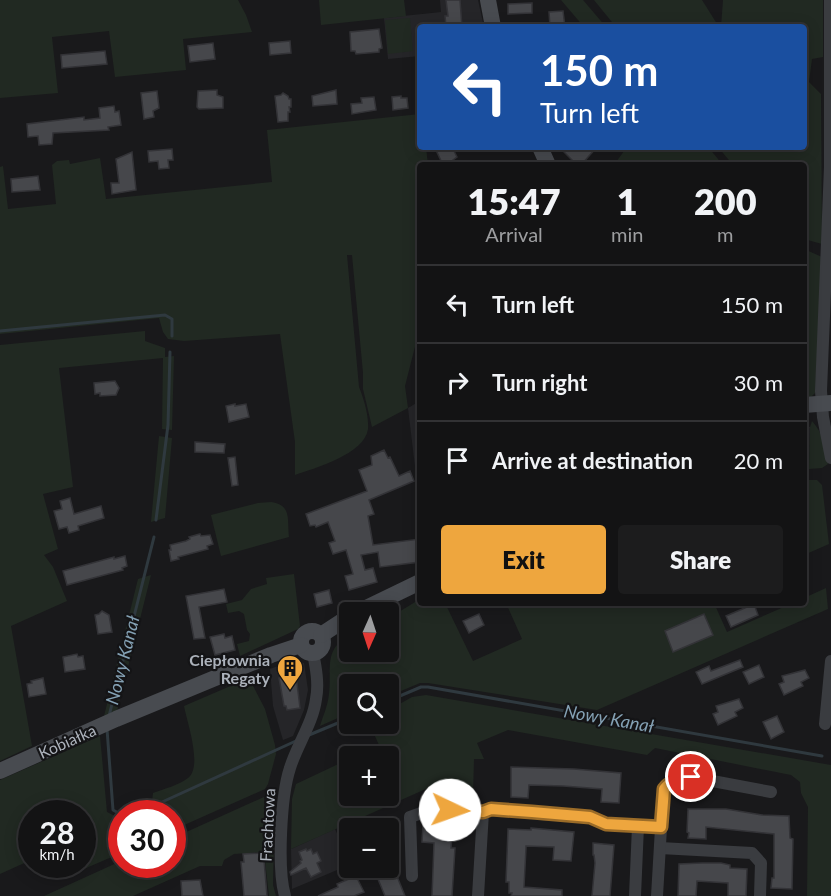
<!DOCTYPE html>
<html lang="en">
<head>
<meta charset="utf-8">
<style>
	body { margin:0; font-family:Lato,sans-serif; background:#1c1c1d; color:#f1f3f6; height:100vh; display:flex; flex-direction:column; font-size:22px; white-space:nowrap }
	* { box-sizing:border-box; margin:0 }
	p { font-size:20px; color:#9d9ea0 }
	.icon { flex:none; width:33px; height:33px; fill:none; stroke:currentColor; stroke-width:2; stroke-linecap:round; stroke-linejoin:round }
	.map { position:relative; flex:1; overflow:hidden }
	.side { position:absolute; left:417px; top:162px; width:390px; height:444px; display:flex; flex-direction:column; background:#131314; border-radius:6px; box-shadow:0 3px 15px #0003,0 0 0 2px #323234 }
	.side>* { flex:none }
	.top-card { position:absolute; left:417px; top:24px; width:390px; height:126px; border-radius:6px; box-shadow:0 3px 15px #0003,0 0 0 2px #323234; background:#1a4fa0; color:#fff; overflow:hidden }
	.needle { width:39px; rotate:183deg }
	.controls { position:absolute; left:339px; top:602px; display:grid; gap:12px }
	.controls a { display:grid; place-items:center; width:60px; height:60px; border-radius:6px; background:#131314; box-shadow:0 3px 15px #0003,0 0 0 2px #323234; font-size:30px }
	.speed { position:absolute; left:18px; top:800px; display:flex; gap:12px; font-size:30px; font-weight:700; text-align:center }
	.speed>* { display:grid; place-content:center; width:78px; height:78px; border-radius:50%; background:#131314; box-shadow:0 3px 15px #0003,0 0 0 2px #323234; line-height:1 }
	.speed small { font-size:15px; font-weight:400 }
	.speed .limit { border:9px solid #d22; background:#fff; color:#111 }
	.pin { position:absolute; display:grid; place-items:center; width:51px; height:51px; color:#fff; margin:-26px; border:3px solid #fff; border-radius:50%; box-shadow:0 2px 6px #0007 }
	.me { position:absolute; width:66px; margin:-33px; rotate:93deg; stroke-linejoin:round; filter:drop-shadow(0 0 4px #0008) }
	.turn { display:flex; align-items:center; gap:21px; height:126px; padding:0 24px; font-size:27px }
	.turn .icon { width:78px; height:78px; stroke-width:2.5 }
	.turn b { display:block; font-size:42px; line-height:51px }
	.eta { display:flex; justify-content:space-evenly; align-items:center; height:102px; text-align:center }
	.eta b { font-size:36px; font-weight:800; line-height:42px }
	.primary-button { display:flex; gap:12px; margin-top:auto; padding:12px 24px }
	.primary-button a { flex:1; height:69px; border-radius:6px; background:#eea63e; color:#111; font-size:24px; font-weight:800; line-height:69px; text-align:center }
	.primary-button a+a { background:#1c1c1d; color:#f1f3f6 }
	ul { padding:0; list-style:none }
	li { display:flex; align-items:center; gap:18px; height:78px; padding:0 24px; border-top:2px solid #323234 }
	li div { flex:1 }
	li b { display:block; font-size:22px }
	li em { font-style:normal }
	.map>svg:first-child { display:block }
	.built { fill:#252528 }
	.green { fill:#212922 }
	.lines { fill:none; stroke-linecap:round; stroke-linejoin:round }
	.stream { stroke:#2f393f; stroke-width:3 }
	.building { fill:#46474b; stroke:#333337; stroke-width:1.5 }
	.street { stroke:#3a3c40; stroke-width:12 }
	.secondary { stroke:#484b50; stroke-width:16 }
	.route-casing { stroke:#9b6c28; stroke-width:15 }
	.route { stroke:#eea63e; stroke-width:10 }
	.labels { text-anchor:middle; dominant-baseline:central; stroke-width:4.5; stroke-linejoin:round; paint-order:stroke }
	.poi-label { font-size:16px; font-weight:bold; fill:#acb2bb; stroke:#141416; text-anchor:end }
	.street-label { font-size:16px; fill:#acb2bb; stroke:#141416 }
	.water-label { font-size:18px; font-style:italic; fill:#84a1b4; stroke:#141416 }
</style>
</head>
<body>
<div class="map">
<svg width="831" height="896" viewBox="0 0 831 896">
	<rect width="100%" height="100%" fill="#19191b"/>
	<g class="built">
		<path d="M440 0H478L484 27H420V56L388 59 384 18 441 12Z"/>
		<path d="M420 401V500H419L408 408Z"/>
		<path d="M804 425 810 427 808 513 804 515Z"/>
		<path d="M294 660 304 663 308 690 304 710 293 736 283 740 273 706 270 669Z"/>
		<path d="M335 829 349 860V865L292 889 291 849Z"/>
	</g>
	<g class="green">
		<path d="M0 0H238L246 15 252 32 183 39 186 70 115 77 109 31 52 37 58 93 0 98Z"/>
		<path d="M319 0H404L406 16 321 25Z"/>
		<path d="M561 0H583L606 27H584Z"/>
		<path d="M594 0H702L719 27H616Z"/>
		<path d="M723 0H823V57L812 59 809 82 821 94 822 244 804 239V165H733L718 147H804V27H721Z"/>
		<path d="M410 18 413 51 388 54 385 20Z"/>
		<path d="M420 114V147H426L428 165H420V327L405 386 408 408 372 427 363 389V373L352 255H347L359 387C364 399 369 416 368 429 365 454 315 468 295 475V442L280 334 184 341 168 339 163 332 159 318 0 334V167L3 166 8 209 56 204 52 165 57 161 69 160 70 164 100 158 106 199 272 182 267 130Z"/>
		<path d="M627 147H708L723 165H614Z"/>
		<path d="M804 249 822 257 816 392 811 397 804 399V375L809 369 808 274 804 272Z"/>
		<path d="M145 331V341L165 348V357L174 356 172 430 162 429 163 358 59 368 73 487 43 494 58 549 44 555 53 567 67 601 11 626 32 746 0 761V345Z"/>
		<path d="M812 421C823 433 826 448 828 464L822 468 809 469 810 427Z"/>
		<path d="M159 436 172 438 165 518 151 522Z"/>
		<path d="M809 480H817L822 485 829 544 804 555V515L808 513Z"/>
		<path d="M271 502C292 505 287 519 289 537L221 556 211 515 258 503Z"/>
		<path d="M294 574 300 626 298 629 240 656 237 644 249 641 250 634 247 630 244 614 239 611 228 613 226 604 242 600 251 589 267 584 266 578Z"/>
		<path d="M151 575 117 711 104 716 138 579Z"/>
		<path d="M826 588 828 609 597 710 428 683H420L389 696 388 684H350L349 713 320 726C323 716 328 705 329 694 332 670 323 649 349 636L350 651H388L389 618 420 599V603H445L473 661 522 639 506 603H714L727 632 793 603H804V598Z"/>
		<path d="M249 678 265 709 275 745 276 754 268 784 265 789 173 830 172 813H147L151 811 153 793C164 789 179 785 188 778 203 767 187 722 184 706Z"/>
		<path d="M426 695 831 765V896H807L808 807 801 793 800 782 791 775 655 748 647 755 508 730 477 743 484 759H474L473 796 443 795 437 784 291 849 292 799 296 784 349 759 350 795H388V756H356L379 745 369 723H388L389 710 412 697Z"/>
		<path d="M100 736 107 812 121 819V853L63 878 56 864H82V813H32L31 860 0 874V780Z"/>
		<path d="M264 797 266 837 274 834 273 885 276 896H269L264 852 234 854 224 860 222 866H200L133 896H44L121 861 122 864H172L173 838Z"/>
	</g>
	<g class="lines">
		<g class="stream">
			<path d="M0 331 165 315 172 319V336"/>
			<path d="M156 520 168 425 170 352"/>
			<path d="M388 701 421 687H428L822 756"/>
			<path d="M109 716 154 537"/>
			<path d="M107 729 113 810 122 815"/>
			<path d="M309 735 350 718"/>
			<path d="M138 813 298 740"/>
		</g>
	</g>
	<g class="building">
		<path d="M446 0H460L462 27H446L445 16H448Z"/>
		<path d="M532 3V13L508 14V4Z"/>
		<path d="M563 11 565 27H550L549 12Z"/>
		<path d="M379 29 382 48 379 49V52L356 54 355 51H351L350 32Z"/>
		<path d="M290 41 291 53 270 55 269 43Z"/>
		<path d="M213 43 215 59 190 62 188 46Z"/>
		<path d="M105 51 107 64 62 68 61 55Z"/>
		<path d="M217 90V95L223 97V108L199 109 197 107 198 91Z"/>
		<path d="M336 90 337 104 313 106 312 96Z"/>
		<path d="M157 91 159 108 153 111 154 117 144 119 141 93Z"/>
		<path d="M283 93 288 96 289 99H291V107H289L290 112H288V121L278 122 275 96 281 95Z"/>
		<path d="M401 96V98H407L408 108 393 110 392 97Z"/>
		<path d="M374 97 376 110 352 114 351 104 362 103 361 98Z"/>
		<path d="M114 106 115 112 119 111 121 125 108 127 109 130 53 133 52 144 39 145 38 136 28 137 27 124 84 117V120L100 118 99 108Z"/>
		<path d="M442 147H452L457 157 453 160 455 165H443L436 150Z"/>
		<path d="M566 147H597L581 165H577L563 151Z"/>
		<path d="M172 149 173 160H168L169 168 159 169 158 161 149 162 148 151Z"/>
		<path d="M132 152 136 190 112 194 111 183H119L116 159Z"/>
		<path d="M38 176 40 190 12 192 11 179Z"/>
		<path d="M115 381 119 388 116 395 100 396V393L95 394 94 383Z"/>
		<path d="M235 404V406L246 404 249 417 229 422 226 406Z"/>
		<path d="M195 442 225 444 224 453 195 452Z"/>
		<path d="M384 450 388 458 390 457 399 476 410 471 414 481 369 500 374 514 368 516 373 545 420 539V562L380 567 378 552 361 555 365 570 373 568 377 582 349 590 345 576 353 574 346 550 333 554 329 543 335 541 328 522 316 527 315 525 310 526 306 514 367 491 359 470 372 465 371 456Z"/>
		<path d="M235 457 238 485 232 486 228 458Z"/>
		<path d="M70 498 74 514 101 506 104 518 78 526 79 530 69 533 67 527 59 529 54 511 62 509 60 501Z"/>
		<path d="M200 534 201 536 210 535 213 544 207 546 208 549 178 557 179 559 171 561 169 550H171L170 545 186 541 190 539 189 537Z"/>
		<path d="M125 556 127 566 122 568 123 570 67 585 63 571 114 557V559Z"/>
		<path d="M224 589 227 602 199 607 205 638 194 639 186 596Z"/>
		<path d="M329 590 332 603 317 607 314 594Z"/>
		<path d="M754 604 758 615 731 627 726 616Z"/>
		<path d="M102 611 109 615 112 632 98 634 95 615 99 614Z"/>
		<path d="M479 614 484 625 469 633 463 621Z"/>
		<path d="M704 614 713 635 673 652 665 631Z"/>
		<path d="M224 634 225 638 232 636 235 650 215 655 210 637Z"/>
		<path d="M77 654 78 657 83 656 85 669 65 672 63 657Z"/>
		<path d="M740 660 743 667 702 684 696 672 709 666 711 671Z"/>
		<path d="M759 665 764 677 749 684 743 672Z"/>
		<path d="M805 670 809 678 801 682 803 686 784 695 779 684 784 682 782 676Z"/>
		<path d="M296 675 300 708 287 710 286 706H284L279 678Z"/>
		<path d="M43 678 46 694 29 697 27 684 32 683 31 681Z"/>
		<path d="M739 699 743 708 735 712 737 716 718 725 713 714 718 712 716 706Z"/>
		<path d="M777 716 784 732 771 739 763 722Z"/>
		<path d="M511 767 574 769 621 773 619 803 601 802 602 789 563 786 529 785 528 798 511 797Z"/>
		<path d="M688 809H726L762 815 789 816 790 838 793 839 792 889 771 888 772 878H774V834L706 827V839L688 838 689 833 687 832Z"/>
		<path d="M423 824 453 825 451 848H455L452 896H432L434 843 422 842Z"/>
		<path d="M531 828 574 832 571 861 553 860 554 847 526 846V848L524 887 562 890V896H511L512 893H509V882H506L508 829 531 830Z"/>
		<path d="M593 843 614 845 610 896H592L595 863 594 855H593Z"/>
		<path d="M388 846 398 867 394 869 405 896H385L373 867H388Z"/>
		<path d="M306 849 307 851 311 849 313 854 317 852 321 861 317 863 321 872 311 877 306 868 291 875 290 872 301 863 300 861 302 860 299 852Z"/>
		<path d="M262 853V860H264L267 896H244L241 862H244L243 854Z"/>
		<path d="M702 863H721L730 865V868L747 869 746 896H728V883L697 881 696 896H678L679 864Z"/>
		<path d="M356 876 364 892 354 896H318L338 887 337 884Z"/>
		<path d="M200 880 203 896H182L181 881Z"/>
	</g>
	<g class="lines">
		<g class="street">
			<path d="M830 0V167L821 391 823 417 831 458"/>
			<path d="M825 724 831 661"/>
			<path d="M660 848 752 853 761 863 760 896"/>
			<path d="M412 876 410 817 433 809 483 812 491 809 532 812 540 814 590 817 606 824 661 827"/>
			<path d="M285 896C277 868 281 795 290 768 297 745 313 723 316 699 319 684 316 668 313 653"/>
			<path d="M478 896 483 812"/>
			<path d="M635 896 638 826"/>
			<path d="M657 896 663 794 666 786 678 779 691 777 771 792"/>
		</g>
		<g class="secondary">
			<path d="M488 0 493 27"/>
			<path d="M540 147 548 165"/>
			<path d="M804 405 831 403"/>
			<path d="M358 612 420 582"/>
			<circle cx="312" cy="642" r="11"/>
			<path d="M321 635 350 616"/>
			<path d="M0 771 116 719 271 655 301 645"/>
		</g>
	</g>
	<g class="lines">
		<g class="route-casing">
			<path id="route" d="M450 810 483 812 491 809 532 812 590 817 606 824 661 827 664 789C670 781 681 778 691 777"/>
		</g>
		<use href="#route" class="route"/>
	</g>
	<defs>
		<g id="building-pin" transform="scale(1.35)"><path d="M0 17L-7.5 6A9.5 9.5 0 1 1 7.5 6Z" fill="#eea63e" stroke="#141416"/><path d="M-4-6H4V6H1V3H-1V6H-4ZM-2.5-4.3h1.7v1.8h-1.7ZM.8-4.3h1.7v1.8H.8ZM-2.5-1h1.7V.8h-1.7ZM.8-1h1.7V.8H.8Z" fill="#111"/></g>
	</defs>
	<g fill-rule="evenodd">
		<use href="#building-pin" x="290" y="668"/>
	</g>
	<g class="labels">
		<g class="poi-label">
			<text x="270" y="659">Ciepłownia<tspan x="270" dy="18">Regaty</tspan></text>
		</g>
		<g class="street-label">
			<text transform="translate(67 741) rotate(-24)">Kobiałka</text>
			<text transform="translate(267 825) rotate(-87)">Frachtowa</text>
		</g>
		<g class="water-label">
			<text transform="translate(122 660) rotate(-76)">Nowy Kanał</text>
			<text transform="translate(609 718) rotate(10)">Nowy Kanał</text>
		</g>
	</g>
</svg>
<div class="controls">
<a><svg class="needle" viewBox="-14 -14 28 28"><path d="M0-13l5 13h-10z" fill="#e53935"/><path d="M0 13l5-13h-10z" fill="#9d9ea0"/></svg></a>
<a><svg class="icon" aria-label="search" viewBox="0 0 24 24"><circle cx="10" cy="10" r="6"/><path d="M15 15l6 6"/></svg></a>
<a>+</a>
<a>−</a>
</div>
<div class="speed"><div>28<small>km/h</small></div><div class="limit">30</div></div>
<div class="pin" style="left:691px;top:777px;background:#d93025"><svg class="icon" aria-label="arrive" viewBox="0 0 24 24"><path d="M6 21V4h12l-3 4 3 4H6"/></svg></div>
<svg class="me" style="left:450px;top:810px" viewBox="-20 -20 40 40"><circle r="19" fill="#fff"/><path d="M0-13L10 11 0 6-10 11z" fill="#eea63e"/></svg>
<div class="top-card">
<div class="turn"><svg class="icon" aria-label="left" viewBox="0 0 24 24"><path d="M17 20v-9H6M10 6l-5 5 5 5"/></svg><div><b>150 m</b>Turn left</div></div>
</div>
<section class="side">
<div class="eta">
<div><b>15:47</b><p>Arrival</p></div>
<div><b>1</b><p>min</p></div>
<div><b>200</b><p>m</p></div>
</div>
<ul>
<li><svg class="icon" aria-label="left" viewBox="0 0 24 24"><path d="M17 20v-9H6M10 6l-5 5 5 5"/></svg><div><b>Turn left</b></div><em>150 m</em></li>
<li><svg class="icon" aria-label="right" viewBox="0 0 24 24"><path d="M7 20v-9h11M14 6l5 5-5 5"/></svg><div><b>Turn right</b></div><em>30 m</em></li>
<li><svg class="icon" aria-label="arrive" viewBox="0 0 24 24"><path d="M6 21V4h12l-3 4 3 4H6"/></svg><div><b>Arrive at destination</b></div><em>20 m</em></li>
</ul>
<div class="primary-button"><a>Exit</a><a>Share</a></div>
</section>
</div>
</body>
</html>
